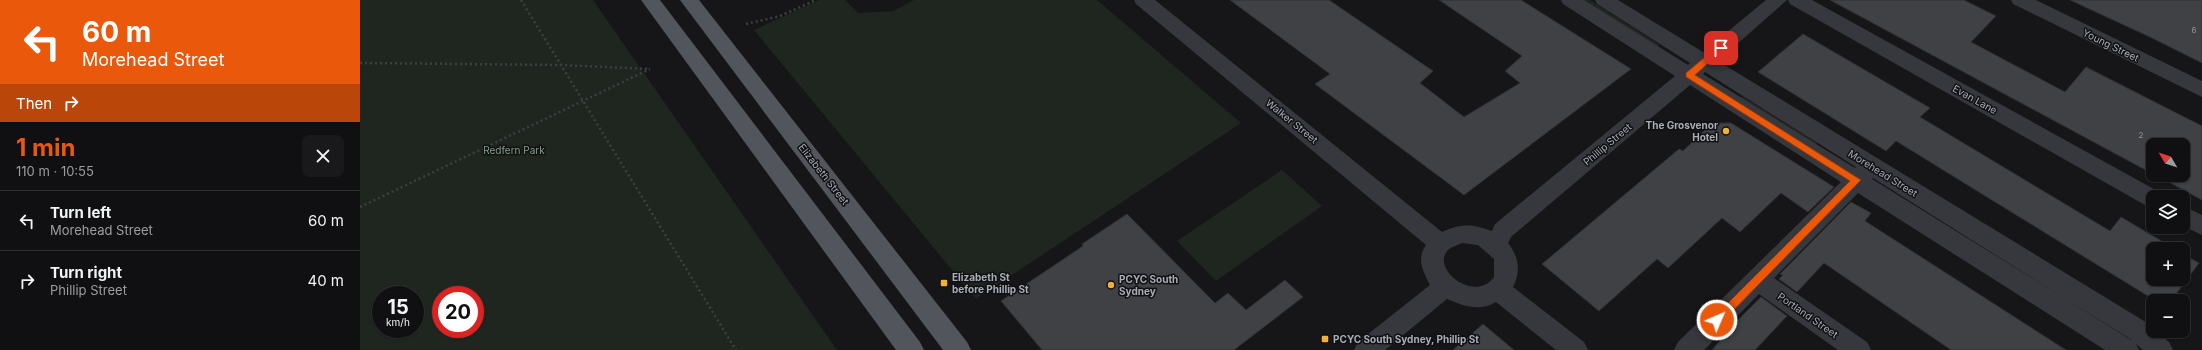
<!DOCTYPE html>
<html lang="en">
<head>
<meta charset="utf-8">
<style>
	body { margin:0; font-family:Inter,sans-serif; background:#19191b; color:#f1f3f6; height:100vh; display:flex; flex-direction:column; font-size:15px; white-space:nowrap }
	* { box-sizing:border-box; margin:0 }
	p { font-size:13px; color:#9c9d9f }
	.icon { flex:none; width:22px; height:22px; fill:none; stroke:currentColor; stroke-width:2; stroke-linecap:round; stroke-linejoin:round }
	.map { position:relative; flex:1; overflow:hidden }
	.panel { display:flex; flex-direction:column; background:#101012; width:360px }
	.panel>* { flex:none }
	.hud { background:#ea580c; color:#fff; overflow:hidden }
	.needle { width:26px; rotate:309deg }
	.controls { position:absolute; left:1786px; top:138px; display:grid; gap:8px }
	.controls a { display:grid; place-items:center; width:44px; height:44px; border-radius:8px; background:#101012; box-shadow:0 1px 3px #0004,0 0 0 1px #303032; font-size:20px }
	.speed { position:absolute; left:12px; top:286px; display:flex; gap:8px; font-size:20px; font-weight:700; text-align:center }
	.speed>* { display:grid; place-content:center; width:52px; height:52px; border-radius:50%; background:#101012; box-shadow:0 1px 3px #0004,0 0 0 1px #303032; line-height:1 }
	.speed small { font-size:10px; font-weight:400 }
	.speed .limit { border:6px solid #d22; background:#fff; color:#111 }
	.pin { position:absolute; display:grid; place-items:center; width:34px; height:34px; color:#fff; margin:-17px; border-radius:8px; box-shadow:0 2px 6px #0006 }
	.me { position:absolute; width:44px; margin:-22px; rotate:45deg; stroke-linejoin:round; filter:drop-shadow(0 0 3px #0008) }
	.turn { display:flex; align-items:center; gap:14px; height:84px; padding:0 16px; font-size:18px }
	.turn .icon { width:52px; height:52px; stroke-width:2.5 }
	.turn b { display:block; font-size:28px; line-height:34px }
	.then { display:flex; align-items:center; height:38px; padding:0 16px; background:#0003; gap:8px; font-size:15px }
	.round { display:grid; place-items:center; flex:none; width:42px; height:42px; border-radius:8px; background:#19191b }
	.headline { display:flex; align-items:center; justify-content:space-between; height:68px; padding:0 16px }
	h1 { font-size:24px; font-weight:700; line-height:30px; color:#ea580c }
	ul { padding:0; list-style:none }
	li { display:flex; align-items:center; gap:12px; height:60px; padding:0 16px; border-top:1px solid #303032 }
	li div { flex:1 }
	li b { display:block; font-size:15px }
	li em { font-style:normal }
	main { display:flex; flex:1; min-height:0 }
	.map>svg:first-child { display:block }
	.green { fill:#1e261f; fill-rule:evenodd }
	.building { fill:#404145; stroke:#303034 }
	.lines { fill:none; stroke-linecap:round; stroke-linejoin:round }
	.path { stroke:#3d3f44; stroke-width:2.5; stroke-dasharray:2 3; stroke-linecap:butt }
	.minor { fill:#37383d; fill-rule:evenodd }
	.major { fill:#53555c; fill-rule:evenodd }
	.route { fill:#ea580c; stroke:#983908 }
	.poi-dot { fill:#f2b134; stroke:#111113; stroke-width:1.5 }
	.labels { text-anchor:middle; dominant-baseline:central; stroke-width:3; stroke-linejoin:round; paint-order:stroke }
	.number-label { font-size:8px; fill:#8e929b }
	.street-label { font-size:10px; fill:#a8adb8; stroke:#111113 }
	.poi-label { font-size:10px; font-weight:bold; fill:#a8adb8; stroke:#111113; text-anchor:start }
	.park-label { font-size:10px; fill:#7fa381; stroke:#111113 }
</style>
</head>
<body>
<main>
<section class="panel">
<div class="hud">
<div class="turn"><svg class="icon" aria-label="left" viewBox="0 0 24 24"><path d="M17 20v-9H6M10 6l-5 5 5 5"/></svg><div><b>60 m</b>Morehead Street</div></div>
<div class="then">Then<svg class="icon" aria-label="right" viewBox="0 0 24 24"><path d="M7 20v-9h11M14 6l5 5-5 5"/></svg></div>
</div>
<div class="headline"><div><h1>1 min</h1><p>110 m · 10:55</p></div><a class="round"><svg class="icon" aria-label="close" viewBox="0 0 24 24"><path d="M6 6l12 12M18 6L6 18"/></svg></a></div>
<ul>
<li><svg class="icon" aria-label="left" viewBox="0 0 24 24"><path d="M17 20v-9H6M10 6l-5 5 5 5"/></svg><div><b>Turn left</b><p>Morehead Street</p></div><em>60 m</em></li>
<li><svg class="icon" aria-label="right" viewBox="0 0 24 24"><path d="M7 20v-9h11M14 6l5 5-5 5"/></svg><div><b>Turn right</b><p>Phillip Street</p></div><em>40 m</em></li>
</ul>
</section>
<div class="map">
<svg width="1842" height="350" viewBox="0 0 1842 350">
	<rect width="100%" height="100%" fill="#161618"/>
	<g class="green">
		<path d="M0 0H233L477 350H0ZM21 295H55V329H21ZM81 295H115V329H81Z"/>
		<path d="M459 0H485L498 13 533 11 554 0H737L881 123 616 299 394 30Z"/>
		<path d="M1219 0H1230L1300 45 1297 47Z"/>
		<path d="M1383 96 1456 142 1457 143 1456 145 1379 98Z"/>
		<path d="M922 170 962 206 856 281 817 241Z"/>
	</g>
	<g class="building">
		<path d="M870 0H969L1073 71 1060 83 1104 117 1160 83 1145 71 1162 56 1079 0H1161L1271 69 1104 195 955 84 970 74Z"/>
		<path d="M1470 0H1604L1636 16 1611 42 1705 92 1726 67 1842 126V200L1796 175H1823V145H1793V174Z"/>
		<path d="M1710 0H1842V63L1792 38Z"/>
		<path d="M1443 34 1570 108 1560 117 1750 231 1761 217 1815 249H1793V279H1823V254L1839 263 1811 301H1796L1536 141 1526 151 1398 72Z"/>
		<path d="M1352 123H1371L1474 187 1448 212 1421 193 1380 232 1362 218 1308 268 1297 259 1239 311 1182 264 1319 149 1323 151Z"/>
		<path d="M1491 202 1511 213 1505 221 1706 350H1591L1464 263 1437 292 1419 279 1423 275 1420 274Z"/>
		<path d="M767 214 855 303 868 293 886 310 925 280 943 297 874 350H682L641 301 723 246 722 244Z"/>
		<path d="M1401 297 1427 316 1395 350H1352L1375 323Z"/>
		<path d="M1123 324 1154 350H1093Z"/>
	</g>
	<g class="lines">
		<g class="path">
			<path d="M161 0 376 350"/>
			<path d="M386 24 420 16 456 0"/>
			<path d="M0 63 201 65 290 69"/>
			<path d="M0 207 290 69"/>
		</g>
		<g class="minor">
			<path d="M774 0H795L1082 232C1102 223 1112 224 1132 231L1135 224 1315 76 1203 4 1201 0H1224L1328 65 1330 63 1237 4 1235 0H1258L1343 52 1406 0H1427L1358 61 1789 324 1793 328V331H1796L1809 342 1813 350H1783L1776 344 1779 350H1745L1498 193 1414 278 1507 342 1511 350H1478L1399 294 1344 350H1314L1318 342 1481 182 1330 85 1151 237 1148 243C1159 257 1161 271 1153 287L1224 342 1228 350H1196L1136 302C1120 312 1103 306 1087 299L1025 350H994L998 342 1070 285C1063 271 1056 259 1066 245L776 4ZM1345 72 1496 167 1495 168 1343 74ZM1513 178 1771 340H1772L1512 179ZM1102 243 1118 245 1134 259V277C1115 304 1070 269 1088 250 1091 247 1098 245 1102 243Z"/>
			<path d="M1428 0H1452L1801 193 1803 197H1793V208L1785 205 1430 4Z"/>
			<path d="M1651 0H1676L1842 81V97L1653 4Z"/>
			<path d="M1823 206 1842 215V235L1823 226Z"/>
		</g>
		<g class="major">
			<path d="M281 0H300L560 342 564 350H536Z"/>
			<path d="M320 0H339L607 342 611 350H583Z"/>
		</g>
	</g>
	<path class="route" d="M1358 46H1364L1365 48 1335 75 1501 180 1361 323 1357 324 1352 320 1354 317 1490 181 1326 77V73Z"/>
	<g class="poi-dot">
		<circle cx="1366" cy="131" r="4"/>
		<rect x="580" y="279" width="8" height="8" rx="2"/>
		<circle cx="751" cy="285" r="4"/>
		<rect x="961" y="335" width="8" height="8" rx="2"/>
	</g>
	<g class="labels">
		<g class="number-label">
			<text x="1834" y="30">6</text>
			<text x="1781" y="135">2</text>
		</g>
		<g class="street-label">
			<text transform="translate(1751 45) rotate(26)">Young Street</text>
			<text transform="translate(1615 99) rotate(29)">Evan Lane</text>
			<text transform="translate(932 121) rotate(39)">Walker Street</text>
			<text transform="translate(1247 144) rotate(-40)">Phillip Street</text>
			<text transform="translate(1523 173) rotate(32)">Morehead Street</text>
			<text transform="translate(464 174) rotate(52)">Elizabeth Street</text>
			<text transform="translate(1448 315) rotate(35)">Portland Street</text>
		</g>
		<g class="poi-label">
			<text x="1358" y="125" text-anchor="end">The Grosvenor<tspan x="1358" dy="12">Hotel</tspan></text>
			<text x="592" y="277">Elizabeth St<tspan x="592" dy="12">before Phillip St</tspan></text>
			<text x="759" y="279">PCYC South<tspan x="759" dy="12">Sydney</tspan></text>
			<text x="973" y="339">PCYC South Sydney, Phillip St</text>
		</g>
		<g class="park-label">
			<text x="154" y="150">Redfern Park</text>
		</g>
	</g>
</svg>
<div class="controls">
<a><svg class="needle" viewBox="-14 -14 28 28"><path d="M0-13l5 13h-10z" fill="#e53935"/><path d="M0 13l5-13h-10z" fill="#9c9d9f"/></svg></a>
<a><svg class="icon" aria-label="layers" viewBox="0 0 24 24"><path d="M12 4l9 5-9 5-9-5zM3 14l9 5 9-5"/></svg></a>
<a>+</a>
<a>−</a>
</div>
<div class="speed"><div>15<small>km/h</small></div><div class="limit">20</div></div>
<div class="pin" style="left:1361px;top:48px;background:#d93025"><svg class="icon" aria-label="arrive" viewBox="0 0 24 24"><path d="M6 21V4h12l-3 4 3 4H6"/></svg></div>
<svg class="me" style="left:1357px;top:320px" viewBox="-20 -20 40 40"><circle r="17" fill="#ea580c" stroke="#fff" stroke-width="3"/><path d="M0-11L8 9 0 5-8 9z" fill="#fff"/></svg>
</div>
</main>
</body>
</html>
